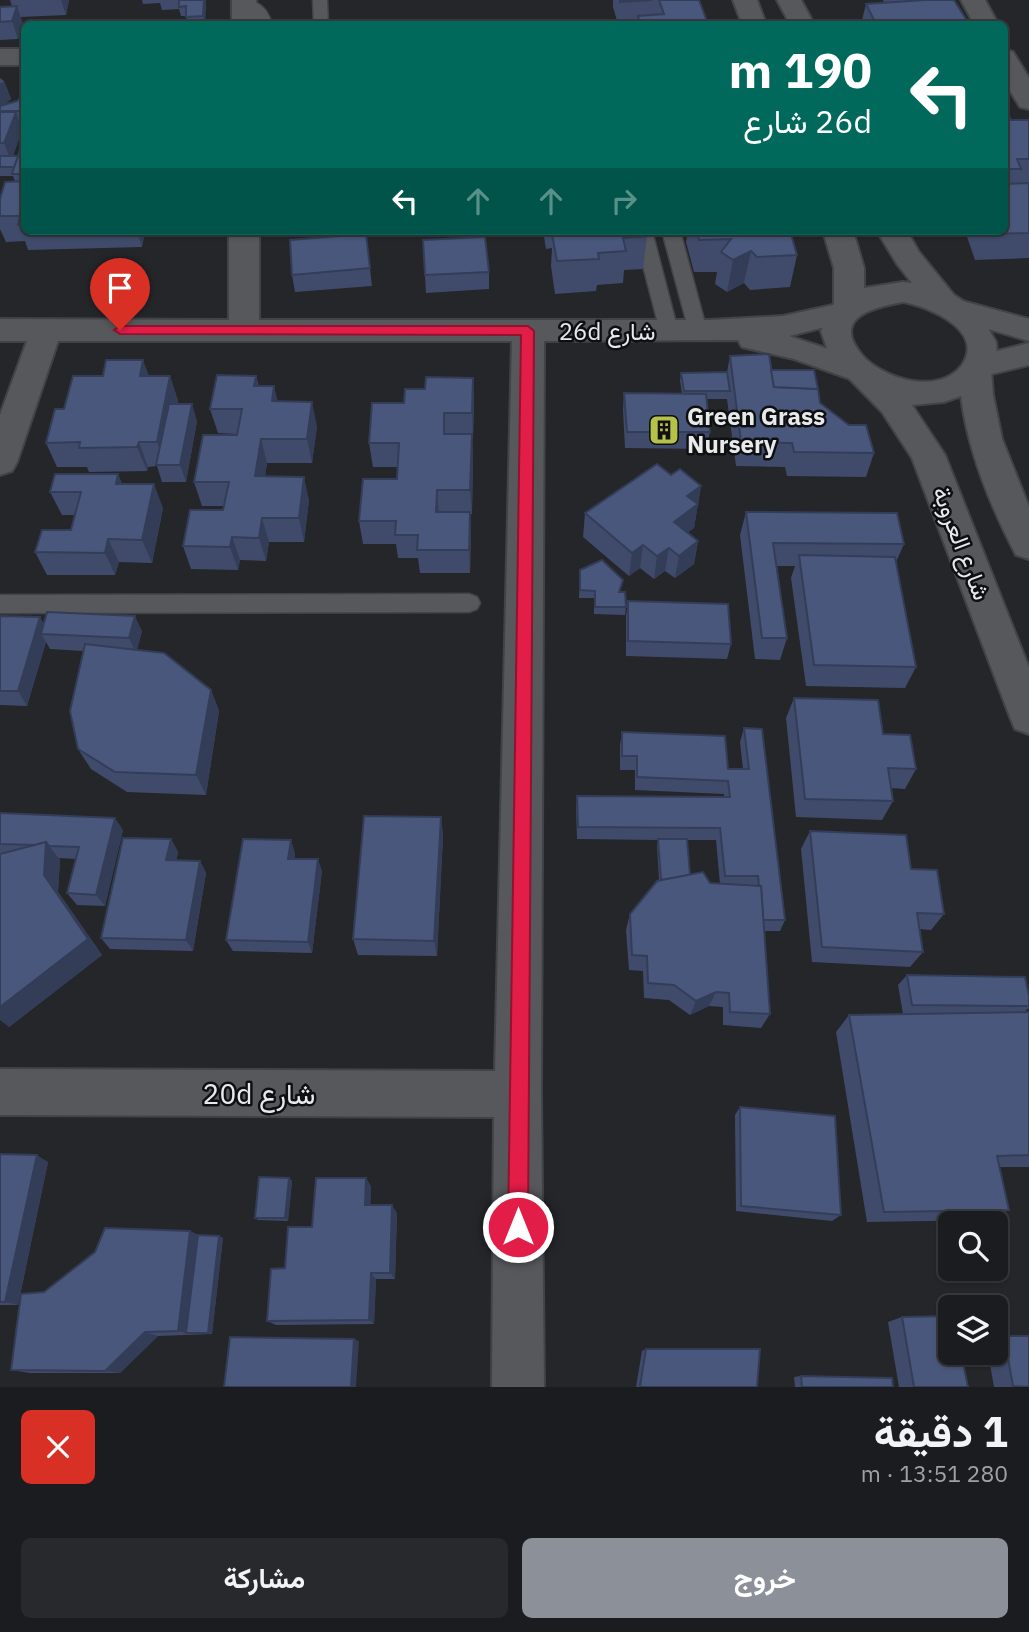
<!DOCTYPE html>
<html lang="ar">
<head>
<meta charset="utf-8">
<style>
	body { margin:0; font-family:"IBM Plex Sans",Vazirmatn,sans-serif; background:#28292c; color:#f1f3f6; direction:rtl; height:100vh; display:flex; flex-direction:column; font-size:26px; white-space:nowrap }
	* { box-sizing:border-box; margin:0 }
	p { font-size:23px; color:#a0a1a4 }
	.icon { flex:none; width:38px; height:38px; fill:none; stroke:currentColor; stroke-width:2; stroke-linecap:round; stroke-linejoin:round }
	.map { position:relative; height:1387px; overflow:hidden; direction:ltr }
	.panel { display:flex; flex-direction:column; background:#1b1c1f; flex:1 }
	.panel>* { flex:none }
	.banner { position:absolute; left:21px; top:21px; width:987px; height:214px; border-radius:10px; box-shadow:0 2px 5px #0004,0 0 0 2px #393a3d; direction:rtl; background:#00695c; color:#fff; overflow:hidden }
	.tools { position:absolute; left:938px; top:1211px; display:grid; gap:14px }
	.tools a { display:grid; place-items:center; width:70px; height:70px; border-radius:10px; background:#1b1c1f; box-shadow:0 2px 5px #0004,0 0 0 2px #393a3d; font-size:35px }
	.pin { position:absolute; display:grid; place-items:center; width:60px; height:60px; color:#fff; margin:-72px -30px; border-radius:50% 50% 50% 0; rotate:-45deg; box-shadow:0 0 7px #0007 }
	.pin .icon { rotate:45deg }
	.me { position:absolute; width:77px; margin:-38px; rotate:0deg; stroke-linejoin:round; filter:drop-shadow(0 0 5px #0008) }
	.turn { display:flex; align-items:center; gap:24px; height:147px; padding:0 21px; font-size:32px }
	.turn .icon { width:91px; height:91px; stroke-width:2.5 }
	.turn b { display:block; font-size:49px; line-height:60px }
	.lanes { display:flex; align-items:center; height:66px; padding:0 21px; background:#0003; justify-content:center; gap:35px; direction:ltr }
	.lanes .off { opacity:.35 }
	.round { display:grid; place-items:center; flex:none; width:74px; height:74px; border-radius:10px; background:#28292c }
	.summary { display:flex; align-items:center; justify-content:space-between; height:119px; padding:0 21px }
	h1 { font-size:42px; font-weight:700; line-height:52px }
	.action { display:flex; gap:14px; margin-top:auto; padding:14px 21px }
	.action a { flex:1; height:80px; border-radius:10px; background:#8c9099; color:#fff; font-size:28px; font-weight:700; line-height:80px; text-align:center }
	.action a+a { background:#28292c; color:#f1f3f6 }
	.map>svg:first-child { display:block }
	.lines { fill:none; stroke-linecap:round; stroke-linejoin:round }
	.lane-casing { stroke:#424346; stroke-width:3 }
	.street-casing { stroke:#424346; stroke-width:4 }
	.secondary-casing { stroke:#424346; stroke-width:4 }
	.lane { fill:#57585c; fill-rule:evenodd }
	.street { fill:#57585c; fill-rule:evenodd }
	.secondary { fill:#57585c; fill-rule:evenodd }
	.wall { fill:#404b6b; fill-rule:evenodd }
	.shaded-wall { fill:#343d57 }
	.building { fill:#4a577c; stroke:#343d57; stroke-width:2 }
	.route { fill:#e11d48; stroke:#92132f; stroke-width:2 }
	.labels { text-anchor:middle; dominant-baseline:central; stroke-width:5; stroke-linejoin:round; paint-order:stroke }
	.street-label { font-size:24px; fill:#e8e9eb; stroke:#0e0f10 }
	.poi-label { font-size:24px; font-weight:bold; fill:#e8e9eb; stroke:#0e0f10; text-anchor:start }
	.near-street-label { font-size:28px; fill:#e8e9eb; stroke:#0e0f10 }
</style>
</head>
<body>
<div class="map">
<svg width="1029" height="1387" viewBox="0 0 1029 1387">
	<rect width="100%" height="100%" fill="#242629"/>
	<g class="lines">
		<g class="lane-casing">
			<g id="lane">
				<path d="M238 0C257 0 266 5 272 24H258L254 13Z"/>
				<path d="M313 0H327L328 24H314Z"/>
				<path d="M634 231H652L678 331 676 335H662L660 331Z"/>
				<path d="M662 231H680L707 331 705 335H691L689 331Z"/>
				<path d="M469 594 477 597 480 603 477 609 469 612 0 613V595Z"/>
			</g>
		</g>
		<g class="street-casing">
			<g id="street">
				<rect x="232" y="0" width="24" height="24"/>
				<path d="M961 0H985L998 24H974Z"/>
				<rect x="0" y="49" width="24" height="16"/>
				<path d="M1004 49 1013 52 1029 78V109L1020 107 1004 81Z"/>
				<path d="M229 231H259V320H710L783 316 842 303 853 306 857 313 853 320 789 336 867 362 872 370 867 378 856 381 794 359 742 347 738 340 544 341 541 1094 544 1387H492L494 1117 0 1115V1069L495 1071 512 341H58L17 462 12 471 0 475V415L27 341H0V319L229 320Z"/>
				<path d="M955 299 1029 319V341L944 316 940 309 944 302Z"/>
				<path d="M1029 343V365L979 377 968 374 963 366 968 358Z"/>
			</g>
		</g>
		<g class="secondary-casing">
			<g id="secondary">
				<path d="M733 0H757L766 24H742Z"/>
				<path d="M777 0H801L814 24H790Z"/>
				<path d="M823 231H853L864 268V288L903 282 912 283 897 264 877 231H907L919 252 954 295 978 311 996 342 997 354 991 370 993 395 1002 439 1029 507V559L1016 555C990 505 968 452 961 396L944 402 912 405 945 455 1029 668V734L1015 729 1010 717 912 458 882 412 831 360 821 331 834 304V268ZM903 302C927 306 986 330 962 365 939 396 883 379 862 355 830 317 875 307 903 302Z"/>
			</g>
		</g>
		<use href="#lane" class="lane"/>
		<use href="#street" class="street"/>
		<use href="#secondary" class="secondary"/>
	</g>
	<g class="wall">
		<path d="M10 0H69L66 15 20 17 23 24 18 39 0 40V7L12 6Z"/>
		<path d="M142 0H206L205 24H188L186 16H181L179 9 162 10 160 3 143 4Z"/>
		<path d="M613 0H699L708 24H618L613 7Z"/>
		<path d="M883 0H954L969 24H861L866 4 884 3Z"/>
		<path d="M0 78 4 81 11 99 4 105 17 101 24 94V120H19L22 130 13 156H18L24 143V231H145L142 247 28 250 25 241 6 242 0 229V199L15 181 13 176H0Z"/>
		<path d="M1004 113 1011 120H1029V258L975 260 965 231H1004Z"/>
		<path d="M543 231H646L647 236 643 269 624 270 623 283 597 285 596 291 555 294 551 266 552 248 546 249Z"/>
		<path d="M688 231H790L797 255 790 287 750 290 744 283 727 292 715 284 717 272H694L686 242Z"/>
		<path d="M366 234 372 286 295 292 292 275Z"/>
		<path d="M423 240 489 272V289L426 293Z"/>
		<path d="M137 270 140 279 136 292 104 291 101 282Z"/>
		<path d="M730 356 771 370 820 403 874 453 866 477 787 476 785 467 736 466 727 399H706L710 432 706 449 625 448 623 410 624 393 682 394 680 381 681 373 727 372Z"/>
		<path d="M149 376H170L178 401 177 404 197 421 186 482H162L157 466 148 467 147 471 89 472 87 467H57L46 443 64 409Z"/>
		<path d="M256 376 259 386 277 401 317 426 312 463H267L265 476 309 500 304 542H269L266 561 240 560 238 570 191 569 183 546 223 510 224 506H202L194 482 237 434 218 433 210 409Z"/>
		<path d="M473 378 474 402 473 438H472L473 459 472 514H470L471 535 470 573H420L418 558H398L396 544H363L359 521 397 479 398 467H373L369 443 404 403 425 389Z"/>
		<path d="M118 474 122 484 163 508 152 563 119 562 115 575H47L35 552 71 530 75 515H62L50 492Z"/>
		<path d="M701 486 694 528 688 532 698 541 694 564 675 578 665 571 654 579 640 568 629 576 583 537 585 513Z"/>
		<path d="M746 512 904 544 896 562 916 667 905 688 806 686 791 578 795 566H777L787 638 780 660 755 659 740 535Z"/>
		<path d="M580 570 623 580 620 592 626 607 625 615 594 614V598H579Z"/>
		<path d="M628 601 731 644 727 659 626 656V616Z"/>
		<path d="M0 616 44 624 142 631 137 650 211 690 219 711 206 795 127 792 91 769 78 749 83 651 50 649 46 642 27 706 0 705Z"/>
		<path d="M794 698 883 734 916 769 905 789 891 788 893 801 882 820 796 817 786 718Z"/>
		<path d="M744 728 785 920 780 931H764L770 1014 761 1028 723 1025V1007L709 1006 690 1015 669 1000 644 998 643 971 629 970 626 930 630 914 659 880 657 846 658 840 577 839 576 809 577 796 724 797V794L635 790V770H620V745L622 732 728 769H743L740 742ZM687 840H716L720 884 710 883 690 875Z"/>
		<path d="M0 815 123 830 105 906 77 905 67 893 76 859 59 858 60 860 58 892 102 955 9 1027 1 854 0 853Z"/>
		<path d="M441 817 443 836 437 956 358 955 353 939Z"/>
		<path d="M810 831 911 869 944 914 931 930 919 929 923 952 910 967 812 962 801 849Z"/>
		<path d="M171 839 178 852 176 861H200L206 873 193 951 110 949 101 938Z"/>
		<path d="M295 853 294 859 322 871 312 953 233 951 226 940Z"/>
		<path d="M907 975 1029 996V1008L1024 1012H1029V1167H1000L1009 1210 987 1220 867 1222 836 1032 849 1015 903 1014 898 985Z"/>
		<path d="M740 1107 841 1215 832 1221 736 1211 735 1115Z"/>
		<path d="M0 1154 48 1162 18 1305H0Z"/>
		<path d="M289 1178 292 1181 288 1221 258 1220 255 1218Z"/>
		<path d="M366 1178 371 1187 370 1205 397 1213 395 1279H376L374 1324 276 1325 267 1321 285 1268 312 1227Z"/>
		<path d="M190 1231 198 1235 219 1236 223 1238 212 1334 158 1336 120 1373H30L11 1370 44 1292Z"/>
		<path d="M902 1317 968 1387H899L888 1322Z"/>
		<path d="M1004 1336 1029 1387H994L988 1353H996V1337Z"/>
		<path d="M646 1349 757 1387H636L642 1351Z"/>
		<path d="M801 1376 893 1387H795L794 1377Z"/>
	</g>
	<g class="shaded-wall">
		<path d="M61 0H69L66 15Z"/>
		<path d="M204 0H206L205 24 203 16Z"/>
		<path d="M17 6 23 24 18 39 12 21Z"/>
		<path d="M4 81 11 99 0 108V84Z"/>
		<path d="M16 112 22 130 11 161 4 143Z"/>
		<path d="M137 231H145L142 247Z"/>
		<path d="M751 251 744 283 727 292 733 260Z"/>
		<path d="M137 270 140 279 136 292 133 283Z"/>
		<path d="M143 360 152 384 140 376Z"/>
		<path d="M170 376 178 401 165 466 157 442Z"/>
		<path d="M256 376 262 400 254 386Z"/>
		<path d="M473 378 474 402 473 438 472 413Z"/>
		<path d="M274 386 280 411 272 401Z"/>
		<path d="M312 402 317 426 312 463 307 439Z"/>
		<path d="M192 404 197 421 186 482 180 465Z"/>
		<path d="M472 434 473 459 472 514 470 490Z"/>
		<path d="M261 439 267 463 262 500 255 476Z"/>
		<path d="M139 442 148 467 147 471 137 447Z"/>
		<path d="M118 474 128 498 116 484Z"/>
		<path d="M304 477 309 500 304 542 299 518Z"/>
		<path d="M154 484 163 508 152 563 142 540Z"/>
		<path d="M701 486 694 528 670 545 674 522 687 496Z"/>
		<path d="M437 490 439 514 436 512Z"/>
		<path d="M470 512 471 535 470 573 469 550Z"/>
		<path d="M262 518 269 542 266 561 259 538Z"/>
		<path d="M232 537 240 560 238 570 230 547Z"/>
		<path d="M108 539 119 562 115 575 105 553Z"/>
		<path d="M698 541 694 564 675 578 679 556Z"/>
		<path d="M643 545 640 568 629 576 632 553Z"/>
		<path d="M669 548 665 571 654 579 657 556Z"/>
		<path d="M135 616 142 631 136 653 129 638Z"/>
		<path d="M40 617 48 632 41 634 46 642 27 706 18 691Z"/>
		<path d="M211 690 219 711 206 795 196 775Z"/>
		<path d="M441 817 443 836 437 956 434 941Z"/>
		<path d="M115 818 123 830 105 906 96 895Z"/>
		<path d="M171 839 178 852 174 872 166 860Z"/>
		<path d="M291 840 295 853 293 871 288 859Z"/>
		<path d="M46 842 60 860 58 892 102 955 9 1027 0 1020V1007L44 875Z"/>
		<path d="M318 859 322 871 312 953 308 942Z"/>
		<path d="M200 861 206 873 193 951 186 940Z"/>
		<path d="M716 992 709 1006 690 1015 696 1001Z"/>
		<path d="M37 1155 48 1162 18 1305 5 1302Z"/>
		<path d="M289 1178 292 1181 288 1221 285 1218Z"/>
		<path d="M366 1178 371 1187 370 1213 365 1205Z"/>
		<path d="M392 1205 397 1213 395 1279 390 1273Z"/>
		<path d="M190 1231 202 1238 186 1333 178 1331Z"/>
		<path d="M219 1236 223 1238 212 1334 208 1333Z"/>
		<path d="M371 1273 376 1279 374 1324 369 1320Z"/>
		<path d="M145 1332 158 1336 120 1373 105 1371Z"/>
		<path d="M354 1339 359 1341 356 1387H351Z"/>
	</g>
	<g class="building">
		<path d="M179 0H204L203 16 186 17V6L179 7Z"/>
		<path d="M620 0H652L620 2Z"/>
		<path d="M659 0H699L708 24H640L638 16 664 14Z"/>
		<path d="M925 0H954L969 24H876L866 4Z"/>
		<path d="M17 6 12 21 0 22V7Z"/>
		<path d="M24 94V111H0V106L17 101Z"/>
		<path d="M0 112H16L4 143H0Z"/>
		<path d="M1004 113H1008L1011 120H1029V159H1017L1021 169H1004Z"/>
		<path d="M22 143H24V174H12Z"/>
		<path d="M0 156H18L14 167H0Z"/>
		<path d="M24 181V225H18L20 216H0V199L5 182Z"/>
		<path d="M1029 183V233L985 234 984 231H1004V184Z"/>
		<path d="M581 231H646L647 236 623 238 626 251 598 253 599 259 557 261 552 234 581 232Z"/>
		<path d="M697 231H790L797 255 757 257 751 251 733 260 721 252 731 239 699 240Z"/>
		<path d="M366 234 370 268 292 275 290 240Z"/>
		<path d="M485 237 489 272 425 275 423 240Z"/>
		<path d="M105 269 137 270 133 283 101 282Z"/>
		<path d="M769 354 774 387 818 389 820 403 849 425H866L874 453 794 452 792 443 741 442 730 356Z"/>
		<path d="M106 360H143L140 376H170L157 442H139L137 447 79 448 80 442 46 443 55 409H64L73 376H103Z"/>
		<path d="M771 370H814L818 389 774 387Z"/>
		<path d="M727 372 730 391H684L681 373Z"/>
		<path d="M217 375 256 376 254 386H274L272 401 312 402 307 439H261L255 476 304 477 299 518H262L259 538 232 537 230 547 183 546 190 510H223L229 482H194L203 435H237L242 409H210Z"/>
		<path d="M426 377 473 378 472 413H444V434H472L470 490H437L436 512H470L469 550H417L418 535H395L396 521H359L363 479H397L399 443H369L372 403H404L405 389H425Z"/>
		<path d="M624 393 706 394 710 432H627Z"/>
		<path d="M169 404H192L180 465H156Z"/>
		<path d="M657 464 671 475 680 469 701 486 687 496 698 504 674 522 698 541 679 556 669 548 657 556 643 545 632 553 585 513Z"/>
		<path d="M55 474H118L116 484H154L142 540 108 539 105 553 35 552 42 530H71L81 492H50Z"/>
		<path d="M746 512 897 513 904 544 773 543 787 638H762Z"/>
		<path d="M799 555 895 557 916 667 814 665Z"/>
		<path d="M602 560 623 580 619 592H625L626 607H595V591L580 590V570Z"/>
		<path d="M628 601 728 604 731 644 628 641Z"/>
		<path d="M47 612 135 616 129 638 41 634Z"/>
		<path d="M0 616 40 617 18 691H0Z"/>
		<path d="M85 644 164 653 211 690 196 775 115 772 78 749 70 711Z"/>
		<path d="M794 698 878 700 883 734 910 735 916 769 888 768 893 801 805 799Z"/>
		<path d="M744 728 762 729 785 920H763L761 886H759L758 876H725L720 828 578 827 577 796 730 797 728 781 637 777V756H622V732L725 736 728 769H749Z"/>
		<path d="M0 813 115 818 96 895 67 893 79 847 49 846 46 842 35 845 0 844Z"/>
		<path d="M364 816 441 817 434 941 353 939Z"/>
		<path d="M810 831 906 835 911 869 937 870 944 914 917 913 923 952 822 947Z"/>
		<path d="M123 838 171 839 166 860 200 861 186 940 101 938Z"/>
		<path d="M243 839 291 840 288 859H318L308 942 226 940Z"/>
		<path d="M658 839H687L690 875 661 880Z"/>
		<path d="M46 842 44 875 88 939 0 1007V854Z"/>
		<path d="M703 872 710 883 761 886 770 1014 730 1012 729 993 716 992 696 1001 674 985 648 983 647 956 632 955 630 914 657 881Z"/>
		<path d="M907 975 1025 977 1029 996V1006L912 1005Z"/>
		<path d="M1029 1012V1155L997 1156 1009 1210 884 1212 849 1015Z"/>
		<path d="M740 1107 835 1116 841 1215 741 1206Z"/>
		<path d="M0 1154 37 1155 5 1302H0Z"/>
		<path d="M259 1177 289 1178 285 1218H255Z"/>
		<path d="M316 1178H366L365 1205H392L390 1273H371L369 1320 267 1321 271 1269 285 1268 288 1227H312Z"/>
		<path d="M105 1228 190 1231 178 1331 145 1332 105 1371 11 1370 21 1294 44 1292 95 1252Z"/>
		<path d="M198 1235 219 1236 208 1333H186Z"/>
		<path d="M950 1316V1353H961L968 1387H914L902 1317Z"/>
		<path d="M1004 1336H1029V1387L1013 1386Z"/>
		<path d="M230 1337 354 1339 351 1387H224Z"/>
		<path d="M646 1349H760L757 1387H642L640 1386Z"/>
		<path d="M801 1376 892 1378 893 1387H802Z"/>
	</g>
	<path class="route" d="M120 326H528L534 331 528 1227 525 1234 518 1237 511 1234 508 1227 521 335 120 334 114 330Z"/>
	<defs>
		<g id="building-square" transform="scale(1.575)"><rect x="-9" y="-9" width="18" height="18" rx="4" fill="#b5c24a" stroke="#0e0f10"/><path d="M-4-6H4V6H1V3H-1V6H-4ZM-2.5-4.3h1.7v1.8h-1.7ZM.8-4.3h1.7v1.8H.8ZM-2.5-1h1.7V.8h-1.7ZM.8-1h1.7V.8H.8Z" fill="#111"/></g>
	</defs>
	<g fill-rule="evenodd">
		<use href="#building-square" x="664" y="430"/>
	</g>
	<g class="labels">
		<g class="street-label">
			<text x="607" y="331">26d شارع</text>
			<text transform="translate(962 543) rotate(69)">شارع العروبة</text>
		</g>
		<g class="poi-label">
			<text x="687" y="416">Green Grass<tspan x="687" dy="28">Nursery</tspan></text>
		</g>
		<g class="near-street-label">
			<text x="259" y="1093">20d شارع</text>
		</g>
	</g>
</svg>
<div class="tools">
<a><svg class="icon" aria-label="search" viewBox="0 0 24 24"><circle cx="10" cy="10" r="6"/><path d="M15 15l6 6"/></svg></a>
<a><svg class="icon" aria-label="layers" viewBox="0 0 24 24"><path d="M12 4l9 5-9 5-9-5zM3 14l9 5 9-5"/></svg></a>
</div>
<div class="pin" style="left:120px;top:330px;background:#d93025"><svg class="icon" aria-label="arrive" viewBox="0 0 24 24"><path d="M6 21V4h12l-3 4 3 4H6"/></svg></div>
<svg class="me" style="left:518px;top:1227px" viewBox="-20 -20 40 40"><circle r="17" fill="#e11d48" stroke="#fff" stroke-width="3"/><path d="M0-11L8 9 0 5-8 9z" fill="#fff"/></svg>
<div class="banner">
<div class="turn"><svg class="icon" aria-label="left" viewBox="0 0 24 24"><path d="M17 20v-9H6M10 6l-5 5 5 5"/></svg><div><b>190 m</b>26d شارع</div></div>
<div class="lanes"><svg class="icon" aria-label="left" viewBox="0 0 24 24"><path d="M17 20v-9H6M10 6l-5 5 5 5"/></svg><svg class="icon off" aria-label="ahead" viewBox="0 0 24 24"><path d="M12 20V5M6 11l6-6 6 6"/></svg><svg class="icon off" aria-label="ahead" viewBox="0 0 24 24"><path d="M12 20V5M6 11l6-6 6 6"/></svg><svg class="icon off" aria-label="right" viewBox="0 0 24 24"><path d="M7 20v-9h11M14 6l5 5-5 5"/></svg></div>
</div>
</div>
<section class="panel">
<div class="summary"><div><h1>1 دقيقة</h1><p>280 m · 13:51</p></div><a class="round" style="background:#d93025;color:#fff"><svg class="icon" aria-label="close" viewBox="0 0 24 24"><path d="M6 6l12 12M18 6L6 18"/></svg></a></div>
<div class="action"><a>خروج</a><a>مشاركة</a></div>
</section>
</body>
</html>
